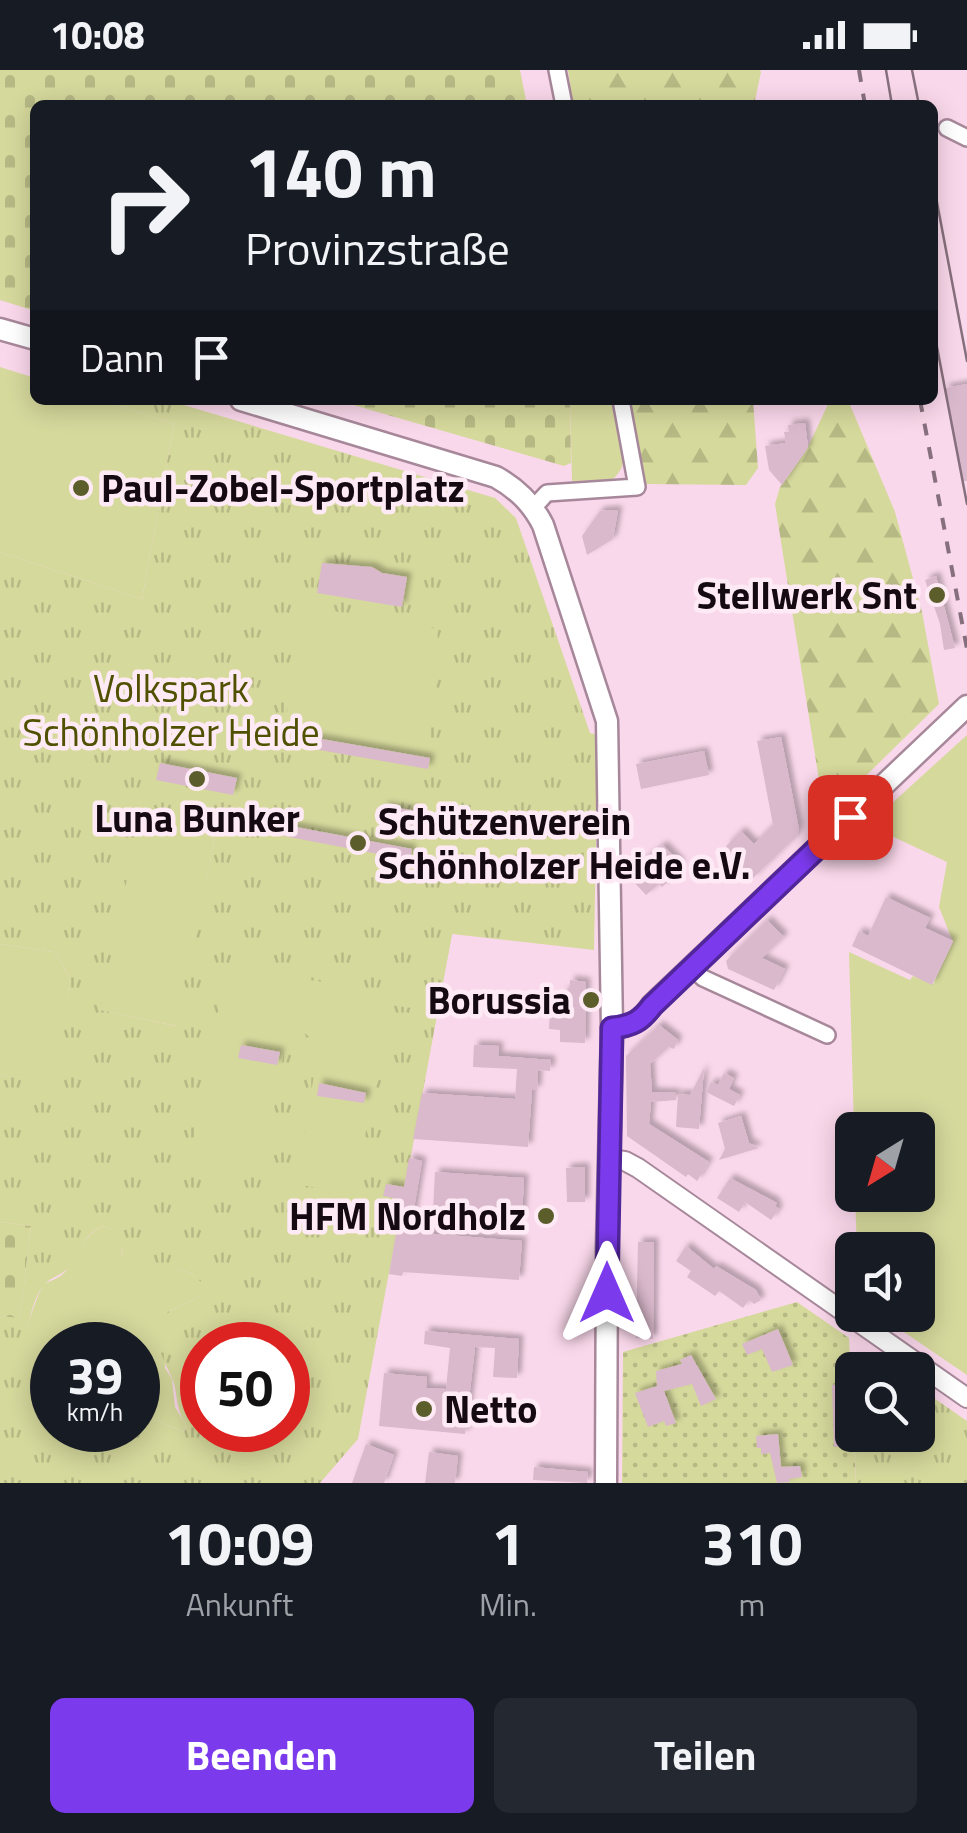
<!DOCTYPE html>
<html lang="de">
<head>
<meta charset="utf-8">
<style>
	body { margin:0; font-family:"Titillium Web",sans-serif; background:#242831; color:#f1f3f6; height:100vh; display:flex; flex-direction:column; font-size:38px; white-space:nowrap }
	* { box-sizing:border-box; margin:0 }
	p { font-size:32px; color:#9ea1a6 }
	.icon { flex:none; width:55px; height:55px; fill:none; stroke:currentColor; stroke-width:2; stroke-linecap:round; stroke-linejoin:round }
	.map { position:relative; height:1413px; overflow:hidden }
	.drawer { display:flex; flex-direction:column; background:#171b24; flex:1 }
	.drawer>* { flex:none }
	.hud { position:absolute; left:30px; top:30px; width:908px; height:305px; border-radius:15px; box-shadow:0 5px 25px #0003; background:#171b24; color:#f1f3f6; overflow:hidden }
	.needle { width:65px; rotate:217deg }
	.controls { position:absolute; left:835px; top:1042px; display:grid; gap:20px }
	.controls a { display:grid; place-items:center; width:100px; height:100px; border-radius:15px; background:#171b24; box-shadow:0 5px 25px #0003; font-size:50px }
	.speed { position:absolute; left:30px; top:1252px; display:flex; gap:20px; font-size:50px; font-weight:700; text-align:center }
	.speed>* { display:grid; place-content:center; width:130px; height:130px; border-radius:50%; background:#171b24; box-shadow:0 5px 25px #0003; line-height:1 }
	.speed small { font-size:25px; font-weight:400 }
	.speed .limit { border:15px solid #d22; background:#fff; color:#111 }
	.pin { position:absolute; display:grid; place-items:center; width:85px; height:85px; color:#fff; margin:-42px; border-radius:20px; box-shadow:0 5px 15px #0006 }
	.me { position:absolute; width:110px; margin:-55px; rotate:0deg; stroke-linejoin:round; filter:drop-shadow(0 0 8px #0008) }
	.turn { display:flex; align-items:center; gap:35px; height:210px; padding:0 50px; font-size:45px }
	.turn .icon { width:130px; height:130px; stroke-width:2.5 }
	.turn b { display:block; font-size:70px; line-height:85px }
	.then { display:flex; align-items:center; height:95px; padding:0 50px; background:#0003; gap:20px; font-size:38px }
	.eta { display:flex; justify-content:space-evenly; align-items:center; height:170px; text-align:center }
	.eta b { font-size:60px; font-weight:700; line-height:70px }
	.primary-button { display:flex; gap:20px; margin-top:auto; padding:20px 50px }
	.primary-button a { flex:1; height:115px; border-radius:15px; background:#7c3aed; color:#fff; font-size:40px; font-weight:700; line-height:115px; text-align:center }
	.primary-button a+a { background:#242831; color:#f1f3f6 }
	.status { display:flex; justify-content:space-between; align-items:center; height:70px; padding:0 50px; background:#171b24; direction:ltr }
	.status svg { height:28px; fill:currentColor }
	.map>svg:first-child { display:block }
	.grass { fill:#d6d99c }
	.forest { fill:url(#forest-firs) }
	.cemetery { fill:url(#cemetery-stones) }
	.park { fill:url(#park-tufts); fill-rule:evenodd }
	.garden { fill:url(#garden-dots) }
	.building { fill:#dab9cc; filter:url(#shadow) }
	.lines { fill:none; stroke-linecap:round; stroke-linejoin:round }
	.minor-casing { stroke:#a7889a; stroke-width:20 }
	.tertiary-casing { stroke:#a7889a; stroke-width:22 }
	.secondary-casing { stroke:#a7889a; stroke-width:25 }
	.minor { stroke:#fff; stroke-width:15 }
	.tertiary { stroke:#fff; stroke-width:18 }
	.secondary { stroke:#fff; stroke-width:20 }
	.tram { stroke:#87707d; stroke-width:2.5 }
	.rail { stroke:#87707d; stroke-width:4; stroke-dasharray:12 12; stroke-linecap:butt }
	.route-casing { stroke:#51269a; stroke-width:25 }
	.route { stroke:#7c3aed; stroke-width:18 }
	.poi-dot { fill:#5b5d2a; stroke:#feeaf5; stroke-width:4 }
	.labels { text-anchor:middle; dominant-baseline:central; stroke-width:9; stroke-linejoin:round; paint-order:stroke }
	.poi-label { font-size:38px; font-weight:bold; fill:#150a11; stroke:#feeaf5; text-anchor:start }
	.park-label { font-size:38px; fill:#505100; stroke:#feeaf5 }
</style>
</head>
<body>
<div class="status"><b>10:08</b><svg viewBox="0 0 49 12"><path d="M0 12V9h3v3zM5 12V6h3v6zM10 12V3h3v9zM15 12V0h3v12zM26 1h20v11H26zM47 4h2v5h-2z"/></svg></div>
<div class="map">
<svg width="967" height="1413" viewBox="0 0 967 1413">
	<defs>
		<pattern id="forest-firs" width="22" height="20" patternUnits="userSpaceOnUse" patternTransform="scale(2.5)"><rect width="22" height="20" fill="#d6d99c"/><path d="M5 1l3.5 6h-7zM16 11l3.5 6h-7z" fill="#b7b985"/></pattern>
		<pattern id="cemetery-stones" width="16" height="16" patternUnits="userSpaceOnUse" patternTransform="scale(2.5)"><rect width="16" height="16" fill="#d6d99c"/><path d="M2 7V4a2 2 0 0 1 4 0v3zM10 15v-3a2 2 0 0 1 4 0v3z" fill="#b7b985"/></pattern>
		<pattern id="park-tufts" width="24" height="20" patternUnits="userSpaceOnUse" patternTransform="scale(2.5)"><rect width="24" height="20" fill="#d6d99c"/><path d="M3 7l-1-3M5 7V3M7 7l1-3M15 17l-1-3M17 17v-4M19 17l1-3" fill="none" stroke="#b7b985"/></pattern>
		<pattern id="garden-dots" width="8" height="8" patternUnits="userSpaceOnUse" patternTransform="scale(2.5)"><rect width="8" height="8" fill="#d6d99c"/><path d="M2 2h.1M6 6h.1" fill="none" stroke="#b7b985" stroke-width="1.8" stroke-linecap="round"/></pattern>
		<filter id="shadow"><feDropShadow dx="4.5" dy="-4.5" stdDeviation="2.5" flood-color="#0004"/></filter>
	</defs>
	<rect width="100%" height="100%" fill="#fad8eb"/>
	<g class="grass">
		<path d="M0 297 35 308V330H102L174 354 142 529 0 482Z"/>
		<path d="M570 330H616C621 357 636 390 612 410L572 411Z"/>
		<path d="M320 381 478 427 452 864 389 1204 172 1162Z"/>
		<path d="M967 665V1305L879 1245H918V1180H857L855 1125H918V1060H854L849 882 910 910 913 906 933 914 953 872 939 837 947 792 868 755Z"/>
		<path d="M138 751 215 767 176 956 99 940Z"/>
		<path d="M0 874 54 882 70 907 56 1013 0 1005Z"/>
		<path d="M102 1156C119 1160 121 1170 122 1186L191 1203 203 1213 198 1228 165 1243V1298L172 1309 175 1337 186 1355 184 1362 138 1343V1275H52V1307L39 1318C11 1300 30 1240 43 1215 51 1210 59 1209 65 1202 81 1187 81 1166 102 1156Z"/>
	</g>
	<g class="forest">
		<path d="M568 0H760L761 2 754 35H573Z"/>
		<path d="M623 330H753L758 398 746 415 646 414 639 404Z"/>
		<path d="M830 330H848L895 442 922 542 939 634 832 739 823 735 775 434 780 417 806 381Z"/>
	</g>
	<g class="cemetery">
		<path d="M0 0H520L527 35H35V241L0 230Z"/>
		<path d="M336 330H570L571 393 564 396Z"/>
		<path d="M0 1152 31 1156 20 1249 0 1246Z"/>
	</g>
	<g class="park">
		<path d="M102 330H167L495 428 516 448 590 663 598 665 594 880 452 864 358 1369 320 1413H0V1246L20 1248 31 1156 0 1152V1005L55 1012 70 907 54 882 0 874V482L142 529 174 354ZM304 536 438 559 428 699 292 675 293 664 284 660ZM139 751 215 767 175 956 100 940ZM270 753 412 779 410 789 268 763ZM226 898 422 926 419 939 390 935 354 1124 295 1114 317 988 315 971 303 962 295 963 285 976 262 1108 191 1086ZM102 1156C124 1161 119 1178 125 1196 139 1205 163 1207 179 1200L191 1203 202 1213 198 1228 165 1243 157 1252C155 1274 163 1289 172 1308 179 1326 174 1335 186 1355L184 1362 138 1343V1360H52V1307L40 1318C17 1304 27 1233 44 1215 53 1205 64 1206 74 1192 84 1177 84 1164 102 1156ZM202 1275H288V1360H202Z"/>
		<path d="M918 1317 967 1351V1413H856L854 1365H918Z"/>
	</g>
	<path class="garden" d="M797 1232 849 1268 856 1413H622L623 1282Z"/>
	<g class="building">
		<path d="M967 314V411H962L945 318Z"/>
		<path d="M805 353 808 377 782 415 769 400 765 376 786 373 784 362H789L788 355Z"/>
		<path d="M618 440 613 469 587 485 582 466 600 441Z"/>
		<path d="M322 493 372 497 382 503 407 507 402 537 317 523Z"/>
		<path d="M936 506 955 578 944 580 940 554 925 510Z"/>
		<path d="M293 664 430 688 428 699 291 675Z"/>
		<path d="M781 667 799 759 796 767 752 809 726 776 741 761 754 774 773 755 757 671Z"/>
		<path d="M704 681 709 705 641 719 636 694Z"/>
		<path d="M160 693 237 708 233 725 156 710Z"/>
		<path d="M384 736 418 741 415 756 381 751Z"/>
		<path d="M270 752 412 779 410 790 268 763Z"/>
		<path d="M663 775 681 794 668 806 671 809 662 817 659 814 646 825 629 807 639 797 638 795Z"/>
		<path d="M886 827 930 848 925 858 953 871 932 915 852 876 859 861 868 866Z"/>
		<path d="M767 850 784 867 762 888 785 899 774 920 728 899 726 891Z"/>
		<path d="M570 910 586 912 585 973 560 972V960L549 959 550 941 564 942V921L570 920Z"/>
		<path d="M659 955 678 970 674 979 669 977 650 994 652 1022 676 1023V1030L651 1032 649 1054 709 1092 697 1111 688 1104 686 1107 627 1066 626 986Z"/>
		<path d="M241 975 280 982 277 995 238 988Z"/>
		<path d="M474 975 499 976 498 986 551 990 550 1001 538 1000 537 1020H532L528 1077 413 1069 422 1023 515 1029 517 999 473 997Z"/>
		<path d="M704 998 699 1059 676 1057 678 1024 690 1025Z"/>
		<path d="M724 1003 734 1008 729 1019 740 1025 734 1036 706 1022 711 1012 718 1015Z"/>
		<path d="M319 1013 366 1023 364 1033 317 1026Z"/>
		<path d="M741 1046 749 1073 759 1078 719 1090 725 1079 718 1053Z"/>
		<path d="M409 1088 422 1091 410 1162 522 1171 519 1210 403 1202 402 1206 389 1204 402 1130 383 1126 386 1114 404 1117Z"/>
		<path d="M585 1097V1132H567L566 1098Z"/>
		<path d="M435 1102 524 1108 522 1147 433 1141Z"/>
		<path d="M730 1108 777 1133 775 1136 779 1139 771 1150 745 1132 739 1142 717 1128Z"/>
		<path d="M638 1172H654L653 1269 636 1268Z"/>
		<path d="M686 1176 714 1199 716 1196 756 1220 761 1230 754 1234 749 1230 743 1238 719 1221 715 1226 687 1207 691 1201 676 1191Z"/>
		<path d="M778 1259 793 1295 772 1302 762 1279 747 1285 742 1274Z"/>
		<path d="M425 1261 519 1269 517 1308 493 1307 495 1278 475 1277 465 1364 379 1356 384 1303 427 1307 426 1318 446 1319 450 1278 424 1274Z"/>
		<path d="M691 1285 716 1329 701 1336 692 1314 664 1321 676 1353 666 1356 664 1351 648 1357 635 1323 657 1316 656 1301 682 1294 680 1290Z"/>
		<path d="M844 1314 849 1376 834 1377 832 1315Z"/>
		<path d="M778 1364 781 1397 800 1396 802 1407 789 1409 790 1412 777 1413 770 1383 761 1384V1378H757L756 1366Z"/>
		<path d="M366 1374 394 1385 384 1413H352Z"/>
		<path d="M429 1382 458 1386 455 1413H425Z"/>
		<path d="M534 1397 588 1402 587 1413 533 1410Z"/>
	</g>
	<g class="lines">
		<g class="minor-casing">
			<g id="minor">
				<path d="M557 0 564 35"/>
				<path d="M947 58 967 68"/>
				<path d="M534 437 547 423 637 417 621 330"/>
				<path d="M692 897 703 908 827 965"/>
			</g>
		</g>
		<g class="tertiary-casing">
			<path id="tertiary" d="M608 1088 625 1091 638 1098 967 1328"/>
		</g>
		<g class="secondary-casing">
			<g id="secondary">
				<path d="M0 259 35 269"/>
				<path d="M241 330 496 407C517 419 532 433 543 455L607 651 612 958 607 1176 606 1413"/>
				<path d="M612 958C632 956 641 951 652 935L967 636"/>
			</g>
		</g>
		<use href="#minor" class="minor"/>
		<use href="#tertiary" class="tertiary"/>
		<use href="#secondary" class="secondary"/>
		<g class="tram">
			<path d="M886 0 892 35"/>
			<path d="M912 0 919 35"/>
			<path d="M932 106 967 291"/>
			<path d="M932 251 967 434"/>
		</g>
		<g class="rail">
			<path d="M859 0 865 35"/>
			<path d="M920 330 967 579"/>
		</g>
	</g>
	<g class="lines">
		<g class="route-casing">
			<path id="route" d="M607 1223 612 958C632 956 641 951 652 936L850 747"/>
		</g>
		<use href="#route" class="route"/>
	</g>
	<g class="poi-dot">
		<circle cx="81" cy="418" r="10"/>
		<circle cx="937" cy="525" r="10"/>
		<circle cx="197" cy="709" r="10"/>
		<circle cx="358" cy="773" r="10"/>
		<circle cx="591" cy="930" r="10"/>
		<circle cx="546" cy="1146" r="10"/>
		<circle cx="424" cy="1339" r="10"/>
	</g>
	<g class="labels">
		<g class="poi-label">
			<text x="101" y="418">Paul-Zobel-Sportplatz</text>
			<text x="917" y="525" text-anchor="end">Stellwerk Snt</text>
			<text x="197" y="748" text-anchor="middle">Luna Bunker</text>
			<text x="378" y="751">Schützenverein<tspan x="378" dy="44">Schönholzer Heide e.V.</tspan></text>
			<text x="571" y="930" text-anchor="end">Borussia</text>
			<text x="526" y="1146" text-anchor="end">HFM Nordholz</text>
			<text x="444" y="1339">Netto</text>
		</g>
		<g class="park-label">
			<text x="171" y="618">Volkspark<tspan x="171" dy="44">Schönholzer Heide</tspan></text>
		</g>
	</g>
</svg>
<div class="controls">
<a><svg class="needle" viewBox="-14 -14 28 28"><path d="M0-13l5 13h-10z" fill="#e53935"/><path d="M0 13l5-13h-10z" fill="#9ea1a6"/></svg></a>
<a><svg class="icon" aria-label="sound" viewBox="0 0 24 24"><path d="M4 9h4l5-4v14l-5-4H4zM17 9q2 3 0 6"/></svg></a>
<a><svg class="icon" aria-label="search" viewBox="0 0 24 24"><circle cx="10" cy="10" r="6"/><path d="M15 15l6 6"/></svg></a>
</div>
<div class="speed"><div>39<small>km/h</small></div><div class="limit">50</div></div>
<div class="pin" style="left:850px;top:747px;background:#d93025"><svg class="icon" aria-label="arrive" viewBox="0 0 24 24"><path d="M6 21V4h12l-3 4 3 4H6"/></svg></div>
<svg class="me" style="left:607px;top:1223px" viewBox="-20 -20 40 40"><path d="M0-17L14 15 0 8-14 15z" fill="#7c3aed" stroke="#fff" stroke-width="4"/></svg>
<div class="hud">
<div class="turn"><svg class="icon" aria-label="right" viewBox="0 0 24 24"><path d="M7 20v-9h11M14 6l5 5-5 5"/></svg><div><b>140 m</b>Provinzstraße</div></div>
<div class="then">Dann<svg class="icon" aria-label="arrive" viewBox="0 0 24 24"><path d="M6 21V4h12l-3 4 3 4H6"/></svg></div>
</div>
</div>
<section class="drawer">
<div class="eta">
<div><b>10:09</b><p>Ankunft</p></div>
<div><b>1</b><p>Min.</p></div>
<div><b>310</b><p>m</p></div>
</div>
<div class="primary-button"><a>Beenden</a><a>Teilen</a></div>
</section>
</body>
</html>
